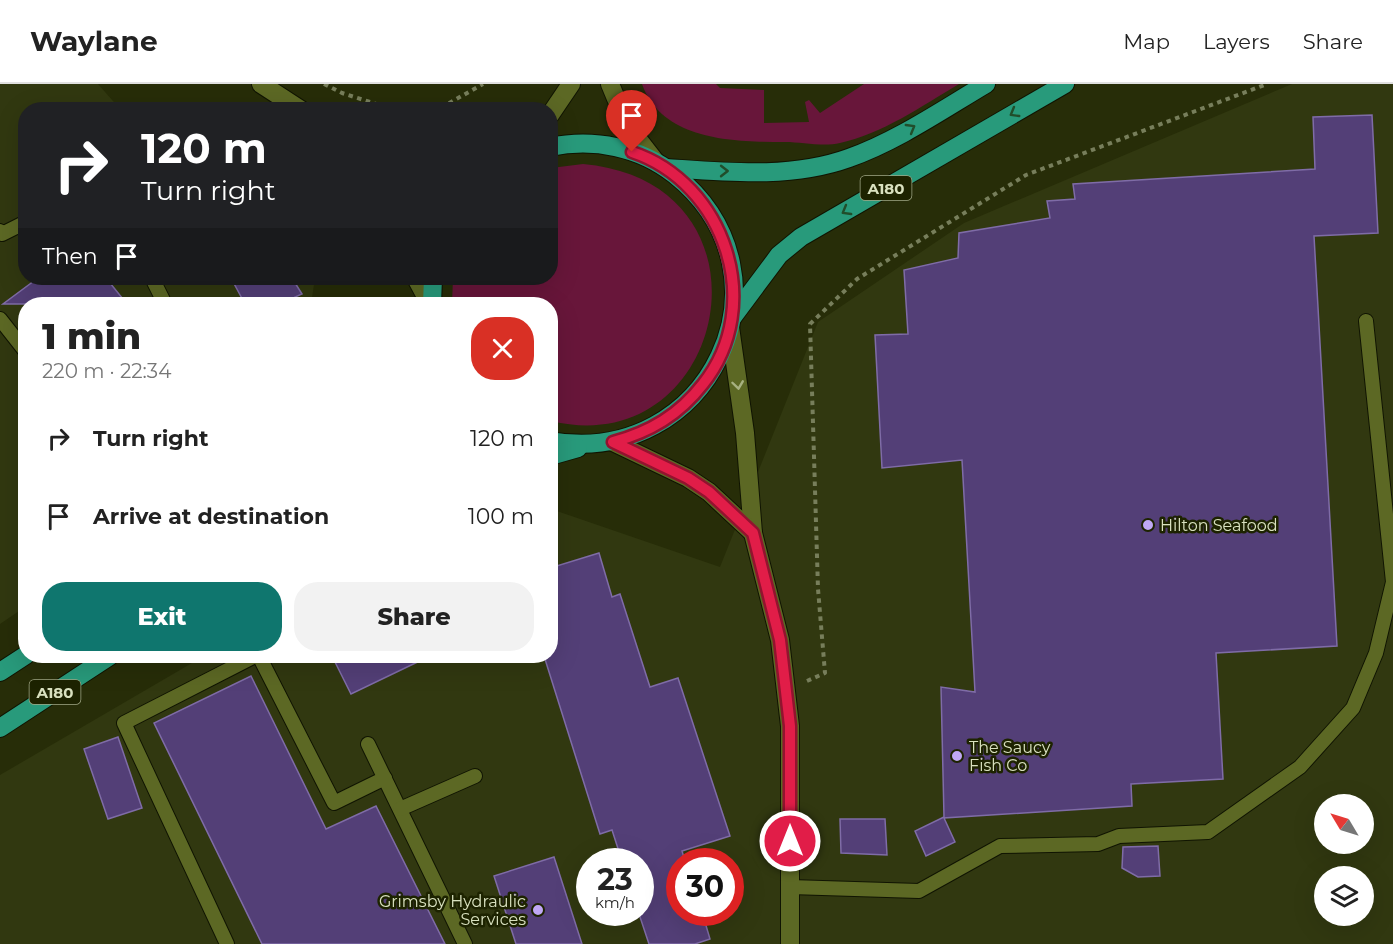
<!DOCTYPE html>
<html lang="en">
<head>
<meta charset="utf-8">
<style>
	body { margin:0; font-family:Montserrat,sans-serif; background:#f2f2f2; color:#222; height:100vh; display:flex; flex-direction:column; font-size:22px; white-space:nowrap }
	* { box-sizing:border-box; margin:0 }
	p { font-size:20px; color:#767676 }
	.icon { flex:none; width:33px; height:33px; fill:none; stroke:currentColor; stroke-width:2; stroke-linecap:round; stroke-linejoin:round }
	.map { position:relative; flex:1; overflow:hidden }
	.sheet { position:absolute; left:18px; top:213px; width:540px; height:366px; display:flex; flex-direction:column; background:#fff; border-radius:24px; box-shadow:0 6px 24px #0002 }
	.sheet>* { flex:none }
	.hud { position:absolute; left:18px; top:18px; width:540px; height:183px; border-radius:24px; box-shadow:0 6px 24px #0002; background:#202124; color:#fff; overflow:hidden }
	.needle { width:39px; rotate:308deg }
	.controls { position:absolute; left:1314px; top:710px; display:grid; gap:12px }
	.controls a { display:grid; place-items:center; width:60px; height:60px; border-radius:50%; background:#fff; box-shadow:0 6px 24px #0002; font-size:30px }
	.speed { position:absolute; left:576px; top:764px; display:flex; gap:12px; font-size:30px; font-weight:700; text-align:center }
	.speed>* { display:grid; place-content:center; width:78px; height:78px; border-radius:50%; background:#fff; box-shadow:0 6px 24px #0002; line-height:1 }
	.speed small { font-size:15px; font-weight:400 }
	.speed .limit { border:9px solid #d22; background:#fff; color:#111 }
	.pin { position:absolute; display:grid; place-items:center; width:51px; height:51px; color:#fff; margin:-62px -26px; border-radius:50% 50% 50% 0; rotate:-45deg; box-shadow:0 0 6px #0007 }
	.pin .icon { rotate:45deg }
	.me { position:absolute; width:66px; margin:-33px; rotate:0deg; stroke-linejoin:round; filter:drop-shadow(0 0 4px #0008) }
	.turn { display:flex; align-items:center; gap:21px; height:126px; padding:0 24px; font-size:27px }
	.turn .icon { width:78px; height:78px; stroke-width:2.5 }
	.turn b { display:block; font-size:42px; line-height:51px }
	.then { display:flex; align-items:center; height:57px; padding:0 24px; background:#0003; gap:12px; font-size:22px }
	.round { display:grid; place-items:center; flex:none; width:63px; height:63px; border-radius:24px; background:#f2f2f2 }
	.headline { display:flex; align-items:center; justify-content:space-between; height:102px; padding:0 24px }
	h1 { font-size:36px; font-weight:800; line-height:45px }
	.button { display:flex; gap:12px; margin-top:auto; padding:12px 24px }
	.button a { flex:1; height:69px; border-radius:24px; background:#0f766e; color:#fff; font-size:24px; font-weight:800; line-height:69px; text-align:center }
	.button a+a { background:#f2f2f2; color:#222 }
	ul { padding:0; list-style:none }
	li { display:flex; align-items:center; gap:18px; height:78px; padding:0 24px }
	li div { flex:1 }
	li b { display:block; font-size:22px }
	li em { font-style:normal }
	header { display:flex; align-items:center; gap:36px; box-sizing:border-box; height:84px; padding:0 30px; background:#fff; border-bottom:2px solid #e0e0e0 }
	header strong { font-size:28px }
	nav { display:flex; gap:33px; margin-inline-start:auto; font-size:21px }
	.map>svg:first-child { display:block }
	.built { fill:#313810; fill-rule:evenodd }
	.green { fill:#68163a }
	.building { fill:#533f77; stroke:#7f6ca7; stroke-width:1.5 }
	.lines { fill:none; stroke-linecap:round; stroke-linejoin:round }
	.service-casing { stroke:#101402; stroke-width:16 }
	.minor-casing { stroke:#101402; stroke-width:20 }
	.tertiary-casing { stroke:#101402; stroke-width:20 }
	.trunk-casing { stroke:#101402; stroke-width:20 }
	.path { stroke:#777e5b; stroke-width:4; stroke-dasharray:4.5 4.5; stroke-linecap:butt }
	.service { stroke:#5c6824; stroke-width:14 }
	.minor { stroke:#5c6824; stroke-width:18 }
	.tertiary { stroke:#5c6824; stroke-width:18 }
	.trunk { stroke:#289a7b; stroke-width:18 }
	.oneway { stroke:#214d2b }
	.oneway2 { stroke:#a7b181 }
	.route-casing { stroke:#92132f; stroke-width:15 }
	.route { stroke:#e11d48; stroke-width:10 }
	.poi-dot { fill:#c0a8f4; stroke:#1d2300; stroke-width:2 }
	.labels { text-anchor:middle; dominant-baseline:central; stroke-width:5; stroke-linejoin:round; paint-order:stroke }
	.shield { fill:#1d2300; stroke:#a1a886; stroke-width:1.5 }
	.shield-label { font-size:15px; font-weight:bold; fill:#d9e1bf }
	.poi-label { font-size:16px; fill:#d9e1bf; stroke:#1d2300; text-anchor:start }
</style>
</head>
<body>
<header>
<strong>Waylane</strong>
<nav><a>Map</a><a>Layers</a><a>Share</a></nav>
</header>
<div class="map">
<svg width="1393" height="860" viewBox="0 0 1393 860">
	<rect width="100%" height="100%" fill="#272d08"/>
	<g class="built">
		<path d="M0 0H98L120 25 26 26V194H315L311 220H26L25 523 0 540Z"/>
		<path d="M1292 0H1393V860H0V691L204 572H550L551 425 720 483 818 238 964 139ZM1324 720H1364V759H1324ZM590 777H640V828H590ZM680 777H730V828H680ZM1324 792H1364V831H1324Z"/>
	</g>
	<g class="green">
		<path d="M642 0H716L720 4 764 6V39L809 38 805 18 809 16 820 29 864 0H959C922 22 882 50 840 59 823 63 802 58 785 58 735 58 662 57 642 0Z"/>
		<path d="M583 80C786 98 729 380 551 337L550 220H452L453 194H550L551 84Z"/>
	</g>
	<g class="building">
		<path d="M1372 31 1378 149 1314 152 1337 562 1216 569 1223 695 1131 700 1132 722 944 734 955 758 926 772 915 747 944 733 941 603 975 608 962 376 882 384 875 251 908 250 904 186 958 174 959 149 1050 134 1047 117 1075 115 1073 100 1315 85 1313 33Z"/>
		<path d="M38 194H106L127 220H3Z"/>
		<path d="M231 194H292L302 210 295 213 299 220H245Z"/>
		<path d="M599 469 612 513 620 510 650 603 678 594 730 752 682 767 685 777H680V828H702L710 855 695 860H649L640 833V777H622L612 746 600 750 544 572H550V484Z"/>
		<path d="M332 572H430L351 610Z"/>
		<path d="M251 592 326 745 376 722 445 860H262L154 639Z"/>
		<path d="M118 653 142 724 108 735 84 665Z"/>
		<path d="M840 735H885L887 771 841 769Z"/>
		<path d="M1158 762 1160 792 1138 793 1122 784 1123 763Z"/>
		<path d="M554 773 582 860H516L494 792Z"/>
	</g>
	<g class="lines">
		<g class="service-casing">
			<g id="service">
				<path d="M0 147 2 150 26 138"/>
				<path d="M152 194 165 220"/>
				<path d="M0 235 26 268"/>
				<path d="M259 572 334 719 385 694"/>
				<path d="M368 660 465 860"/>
				<path d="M400 725 475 692"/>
				<path d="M790 803 919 807 1000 762 1098 760 1119 752 1208 748 1300 683 1353 624 1376 569 1393 498 1366 237"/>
				<path d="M227 860 124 639 255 572"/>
			</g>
		</g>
		<g class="minor-casing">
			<g id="minor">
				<path d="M730 243 745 349 753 449 780 556 790 642V860"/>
				<path d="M613 358 688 394 709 408 753 449"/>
			</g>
		</g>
		<g class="tertiary-casing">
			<g id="tertiary">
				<path d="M261 0 301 26"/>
				<path d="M610 0 627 41 655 77"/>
				<path d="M550 31 571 0"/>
				<path d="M416 194 430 220"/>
			</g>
		</g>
		<g class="trunk-casing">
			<g id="trunk">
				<path d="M550 63C594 54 640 63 675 91 801 192 709 385 550 357"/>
				<path d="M666 84C726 88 791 95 849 74 897 57 942 26 986 0"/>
				<path d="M432 220 433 194"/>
				<path d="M732 234 779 171 801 153 1065 0"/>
				<path d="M550 372 578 364"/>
				<path d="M0 588 26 571"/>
				<path d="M0 644 110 572"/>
			</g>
		</g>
		<g class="path">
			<path d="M324 0 342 9 395 26"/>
			<path d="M423 26 444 22 483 0"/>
			<path d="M807 597 825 589 818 505 810 240 857 195 1026 91 1267 0"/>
		</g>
		<use href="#service" class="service"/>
		<use href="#minor" class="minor"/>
		<use href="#tertiary" class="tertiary"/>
		<use href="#trunk" class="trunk"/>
	</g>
	<defs><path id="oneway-chevron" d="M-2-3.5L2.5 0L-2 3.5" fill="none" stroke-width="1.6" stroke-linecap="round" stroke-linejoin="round" transform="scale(1.5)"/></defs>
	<g class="oneway">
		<use href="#oneway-chevron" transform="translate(1014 29) rotate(150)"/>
		<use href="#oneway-chevron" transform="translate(911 44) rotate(-30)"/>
		<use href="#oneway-chevron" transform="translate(724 87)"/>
		<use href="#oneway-chevron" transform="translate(846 127) rotate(150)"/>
	</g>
	<use class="oneway2" href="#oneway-chevron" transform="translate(738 301) rotate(82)"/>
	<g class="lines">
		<g class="route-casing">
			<path id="route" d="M632 68C725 99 766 221 703 300 679 331 650 348 613 358L688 394 709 408 753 449 780 556 790 642V757"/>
		</g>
		<use href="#route" class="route"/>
	</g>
	<g class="poi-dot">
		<circle cx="1148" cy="441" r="6"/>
		<circle cx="957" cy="672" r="6"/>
		<circle cx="538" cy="826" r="6"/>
	</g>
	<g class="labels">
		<g class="shield">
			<rect x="860.5" y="92" width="51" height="24" rx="4.5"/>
			<rect x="29.5" y="596" width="51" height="24" rx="4.5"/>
		</g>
		<g class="shield-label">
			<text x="886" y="104">A180</text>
			<text x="55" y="608">A180</text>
		</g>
		<g class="poi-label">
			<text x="1160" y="441">Hilton Seafood</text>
			<text x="969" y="663">The Saucy<tspan x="969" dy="18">Fish Co</tspan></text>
			<text x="526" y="817" text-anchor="end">Grimsby Hydraulic<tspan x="526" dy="18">Services</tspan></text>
		</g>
	</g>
</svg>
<div class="controls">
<a><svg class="needle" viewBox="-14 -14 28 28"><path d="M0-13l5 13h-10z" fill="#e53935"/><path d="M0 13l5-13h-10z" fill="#767676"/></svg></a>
<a><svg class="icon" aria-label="layers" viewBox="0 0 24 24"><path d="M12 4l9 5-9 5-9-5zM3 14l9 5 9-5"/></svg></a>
</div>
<div class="speed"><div>23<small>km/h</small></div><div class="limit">30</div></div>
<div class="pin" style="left:632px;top:68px;background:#d93025"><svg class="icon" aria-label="arrive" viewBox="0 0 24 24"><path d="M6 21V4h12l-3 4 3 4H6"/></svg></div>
<svg class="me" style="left:790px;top:757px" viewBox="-20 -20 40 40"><circle r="17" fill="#e11d48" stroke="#fff" stroke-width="3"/><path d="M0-11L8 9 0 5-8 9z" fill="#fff"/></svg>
<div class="hud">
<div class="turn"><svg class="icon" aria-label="right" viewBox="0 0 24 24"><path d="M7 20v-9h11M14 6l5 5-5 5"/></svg><div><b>120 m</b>Turn right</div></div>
<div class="then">Then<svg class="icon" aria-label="arrive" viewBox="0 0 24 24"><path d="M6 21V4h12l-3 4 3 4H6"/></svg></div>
</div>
<section class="sheet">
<div class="headline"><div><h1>1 min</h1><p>220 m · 22:34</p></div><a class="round" style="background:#d93025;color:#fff"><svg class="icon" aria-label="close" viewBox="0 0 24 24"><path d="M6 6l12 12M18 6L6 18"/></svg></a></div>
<ul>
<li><svg class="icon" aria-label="right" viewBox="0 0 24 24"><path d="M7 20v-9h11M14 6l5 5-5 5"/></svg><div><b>Turn right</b></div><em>120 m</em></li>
<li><svg class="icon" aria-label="arrive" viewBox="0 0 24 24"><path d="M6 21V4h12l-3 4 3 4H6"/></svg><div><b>Arrive at destination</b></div><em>100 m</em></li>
</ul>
<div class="button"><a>Exit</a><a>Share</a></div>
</section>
</div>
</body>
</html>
